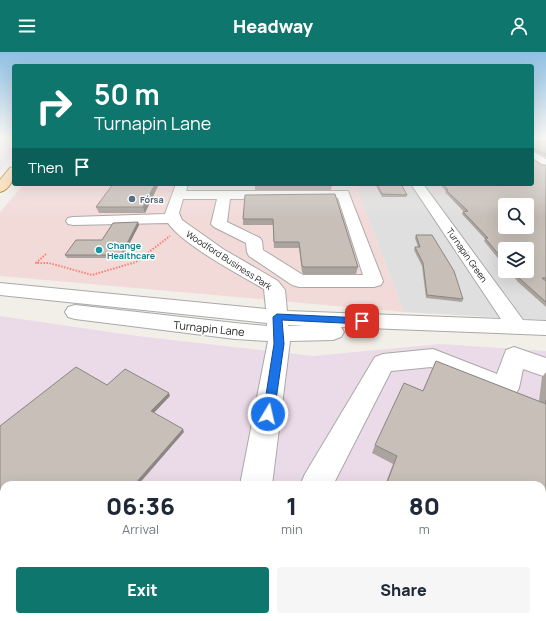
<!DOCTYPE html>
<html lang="en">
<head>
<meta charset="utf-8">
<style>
	body { margin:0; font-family:Manrope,sans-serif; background:#f6f6f7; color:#1f2937; height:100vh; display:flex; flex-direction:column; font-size:15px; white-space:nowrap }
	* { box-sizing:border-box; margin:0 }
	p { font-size:13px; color:#747a83 }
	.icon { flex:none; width:22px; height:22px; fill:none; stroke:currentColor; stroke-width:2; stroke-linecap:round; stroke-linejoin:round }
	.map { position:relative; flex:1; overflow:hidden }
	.drawer { position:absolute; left:0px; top:429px; width:546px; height:140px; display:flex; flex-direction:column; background:#fff; border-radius:12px 12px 0 0; box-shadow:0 4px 16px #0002 }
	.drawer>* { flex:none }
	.top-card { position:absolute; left:12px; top:12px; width:522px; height:122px; border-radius:4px; box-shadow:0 4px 16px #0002; background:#0f766e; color:#fff; overflow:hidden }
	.buttons { position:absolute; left:498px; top:146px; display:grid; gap:8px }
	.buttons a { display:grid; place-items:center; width:36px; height:36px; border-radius:4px; background:#fff; box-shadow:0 4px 16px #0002; font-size:20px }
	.pin { position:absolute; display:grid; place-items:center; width:34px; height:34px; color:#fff; margin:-17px; border-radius:8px; box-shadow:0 2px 6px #0006 }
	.me { position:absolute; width:44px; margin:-22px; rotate:9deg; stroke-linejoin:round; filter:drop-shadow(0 0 3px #0008) }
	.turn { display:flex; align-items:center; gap:14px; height:84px; padding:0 16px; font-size:18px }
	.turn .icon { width:52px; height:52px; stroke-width:2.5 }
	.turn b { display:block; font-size:28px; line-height:34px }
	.then { display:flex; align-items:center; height:38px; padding:0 16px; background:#0003; gap:8px; font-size:15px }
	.eta { display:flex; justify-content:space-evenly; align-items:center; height:68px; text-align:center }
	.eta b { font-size:24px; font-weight:800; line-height:28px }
	.cta { display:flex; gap:8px; margin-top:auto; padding:8px 16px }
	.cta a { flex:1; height:46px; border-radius:4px; background:#0f766e; color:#fff; font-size:16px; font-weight:800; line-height:46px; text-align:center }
	.cta a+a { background:#f6f6f7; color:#1f2937 }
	header { display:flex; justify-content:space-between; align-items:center; height:52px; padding:0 16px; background:#0f766e; color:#fff; font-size:18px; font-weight:800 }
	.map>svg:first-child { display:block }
	.residential { fill:#e0dfdf; fill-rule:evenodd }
	.commercial { fill:#f2dad9 }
	.industrial { fill:#ebdbe8; fill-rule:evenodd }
	.grass { fill:#cdebb0 }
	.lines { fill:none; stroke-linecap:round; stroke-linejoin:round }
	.minor-casing { stroke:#a9a9a9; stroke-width:2 }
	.major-casing { stroke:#a06b00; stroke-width:2 }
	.path { stroke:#fa8072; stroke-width:2; stroke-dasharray:1.5 1.5; stroke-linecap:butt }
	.minor { fill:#fff; fill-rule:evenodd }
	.major { fill:#fcd6a4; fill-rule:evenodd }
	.wall { fill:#aba49e }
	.shaded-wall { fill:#8b8681 }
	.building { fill:#c7bfb8; stroke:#8b8681; fill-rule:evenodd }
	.route { fill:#1a73e8; stroke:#114b97 }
	.service-dot { fill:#5c6f8a; stroke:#fff; stroke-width:1.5 }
	.culture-dot { fill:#0f9aa8; stroke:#fff; stroke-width:1.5 }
	.labels { text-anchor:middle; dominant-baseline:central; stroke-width:3; stroke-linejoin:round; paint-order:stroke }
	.far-service-label { font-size:9px; font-weight:bold; fill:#4e5e75; stroke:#fff; text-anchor:start }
	.far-culture-label { font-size:9px; font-weight:bold; fill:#0d838f; stroke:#fff; text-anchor:start }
	.far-street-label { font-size:9px; fill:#222; stroke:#fff }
	.street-label { font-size:11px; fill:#222; stroke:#fff }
</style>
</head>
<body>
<header><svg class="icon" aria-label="menu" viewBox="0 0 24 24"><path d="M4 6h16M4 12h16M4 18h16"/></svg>Headway<svg class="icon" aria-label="person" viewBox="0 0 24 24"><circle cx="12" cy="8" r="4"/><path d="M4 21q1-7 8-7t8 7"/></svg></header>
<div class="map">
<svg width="546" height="569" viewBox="0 0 546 569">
	<rect width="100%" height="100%" fill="#f2efe9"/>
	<path class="residential" d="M532 85H546V268L404 260 355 132H532ZM505 153H527V175H505ZM505 197H527V219H505Z"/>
	<path class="commercial" d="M24 132H355L404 260 0 224V160Z"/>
	<g class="industrial">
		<path d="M0 85H14V102L0 119Z"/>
		<path d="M0 264 137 284 313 304 440 292 546 299V569H0ZM4 433H542V565H4Z"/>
	</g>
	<path class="grass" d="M116 565H170L168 569H113Z"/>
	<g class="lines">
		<g class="minor-casing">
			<g id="minor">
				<rect x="532" y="85" width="14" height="5"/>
				<path d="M532 99 546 107V115L542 114 532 107Z"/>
				<path d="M176 132H188L186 139H348L383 229 381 233 374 235H299L292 233 249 204 247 200 246 191 214 175 211 172 217 147H183L179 161 182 168 223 197 278 229 285 238 287 259 501 267 411 132H423L523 268 546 269V283L341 275 344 280 341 285 333 288 290 289 272 433H240L268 289 235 287 75 267 68 265 65 260 68 255 75 253 235 271 267 274V271L0 243V231L266 257 264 237C240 223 183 193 168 171L73 173 68 172 66 169 68 166 73 165 165 162ZM338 146 363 223H303L263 198 262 189 260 186 227 170 230 147ZM288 273H305L288 274Z"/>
				<path d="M514 295 546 306V325L523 317 519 336 515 343 506 346 431 315 391 319 333 433H300L305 422 375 305 383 302 433 297 497 322 506 298Z"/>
				<path d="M56 565H97L95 569H54Z"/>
				<path d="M177 565H218L216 569H175Z"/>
				<path d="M277 565H317L315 569H275Z"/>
				<path d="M415 565H459L461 569H417Z"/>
			</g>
		</g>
		<g class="major-casing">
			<path id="major" d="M14 115C14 126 11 137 0 140V128L10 116Z"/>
		</g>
		<path class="path" d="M46 202 36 211H49L92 223 136 210 170 184"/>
		<use href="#minor" class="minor"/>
		<use href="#major" class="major"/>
	</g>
	<g class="wall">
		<path d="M532 87 533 89H546V105L532 99V106L542 113H546V255L518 230 509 219H527L505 197V215L484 189 485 187 462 162 463 160H464L445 140 446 139 439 132H532Z"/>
		<path d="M66 132H159L145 161H99L96 155 112 134H67Z"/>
		<path d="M255 132H332L331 138H255Z"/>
		<path d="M375 132H401L407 143 406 145H382Z"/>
		<path d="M245 143 358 215 356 222H303L302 220 299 196H274L273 173H243V167Z"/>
		<path d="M138 170 139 173 122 206H67L65 203 102 188Z"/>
		<path d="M416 183 463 247 462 250 426 246 422 214 414 198 415 195H418L415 186Z"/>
		<path d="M436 309 539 349 542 325 546 320V569H533L527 565H542V433H385L393 412 372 401 375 393 423 339Z"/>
		<path d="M368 565H386L392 569H367Z"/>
	</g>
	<g class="shaded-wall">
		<path d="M155 132H159L145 161 143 155Z"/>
		<path d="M138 170 139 173 122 206 121 203Z"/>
		<path d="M169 341 170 344 153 362 151 359Z"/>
		<path d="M183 377 184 380 138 433H134Z"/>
		<path d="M20 565H25L21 569H16Z"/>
	</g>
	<g class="building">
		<path d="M532 87 533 89H546V102L532 96Z"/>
		<path d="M532 97V106L542 113H546V226H542L546 229V250L520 227 513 219H527V197H505V210L485 186H488L463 160 468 159 446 138H448L443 132H532ZM505 153H527V175H505Z"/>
		<path d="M113 132H155L143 155H96Z"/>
		<path d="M377 132H401L407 143 382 142Z"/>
		<path d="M335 142 358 215H304L302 214 299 190H274L273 167H243L245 143Z"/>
		<path d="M138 170 121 203H65L76 188H102L113 171Z"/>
		<path d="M416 183H432L454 219 463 247 427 243 423 211 415 195H420Z"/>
		<path d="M436 309 546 352V348V566L542 563V433H386L397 404 375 393 404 331 423 339Z"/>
		<path d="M76 315 107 333 125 317 169 341 151 359 183 377 134 433H4V565H20L16 569H0V374Z"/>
		<path d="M371 565H386L392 569H370Z"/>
	</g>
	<linearGradient id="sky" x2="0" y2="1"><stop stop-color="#8fc0e4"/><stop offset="0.52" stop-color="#f9f8f5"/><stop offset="1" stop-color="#f9f8f5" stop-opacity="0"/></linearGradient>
	<rect width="546" height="165" fill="url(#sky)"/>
	<path class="route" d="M277 262 362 266 367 269 362 272 282 268 284 292 274 362 272 366 268 367 264 366 263 362 274 292 273 265Z"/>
	<circle class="service-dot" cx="132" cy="147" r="4"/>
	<circle class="culture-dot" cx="99" cy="198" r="4"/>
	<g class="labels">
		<g class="far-service-label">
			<text x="140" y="147">Fórsa</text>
		</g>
		<g class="far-culture-label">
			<text x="107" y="193">Change<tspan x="107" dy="10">Healthcare</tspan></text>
		</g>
		<g class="far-street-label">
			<text transform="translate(467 203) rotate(55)">Turnapin Green</text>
			<text transform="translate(229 208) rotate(33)">Woodford Business Park</text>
		</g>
		<g class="street-label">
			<text transform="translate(209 276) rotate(6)">Turnapin Lane</text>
		</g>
	</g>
</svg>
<div class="buttons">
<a><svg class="icon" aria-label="search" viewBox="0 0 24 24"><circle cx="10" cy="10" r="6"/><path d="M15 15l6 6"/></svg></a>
<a><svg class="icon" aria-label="layers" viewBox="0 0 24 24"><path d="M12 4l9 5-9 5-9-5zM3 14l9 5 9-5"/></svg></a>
</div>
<div class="pin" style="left:362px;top:269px;background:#d93025"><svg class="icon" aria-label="arrive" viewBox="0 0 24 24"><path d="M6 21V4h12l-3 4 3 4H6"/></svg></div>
<svg class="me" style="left:268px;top:362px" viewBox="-20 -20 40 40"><circle r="17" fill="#1a73e8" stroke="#fff" stroke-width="3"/><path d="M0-11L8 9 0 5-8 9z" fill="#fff"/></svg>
<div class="top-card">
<div class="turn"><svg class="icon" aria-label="right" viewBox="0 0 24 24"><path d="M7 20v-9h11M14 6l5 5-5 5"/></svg><div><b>50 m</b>Turnapin Lane</div></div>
<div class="then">Then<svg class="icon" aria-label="arrive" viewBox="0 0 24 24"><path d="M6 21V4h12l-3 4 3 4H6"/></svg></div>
</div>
<section class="drawer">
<div class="eta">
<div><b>06:36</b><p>Arrival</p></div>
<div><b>1</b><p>min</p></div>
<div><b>80</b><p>m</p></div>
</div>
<div class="cta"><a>Exit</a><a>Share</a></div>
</section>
</div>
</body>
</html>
